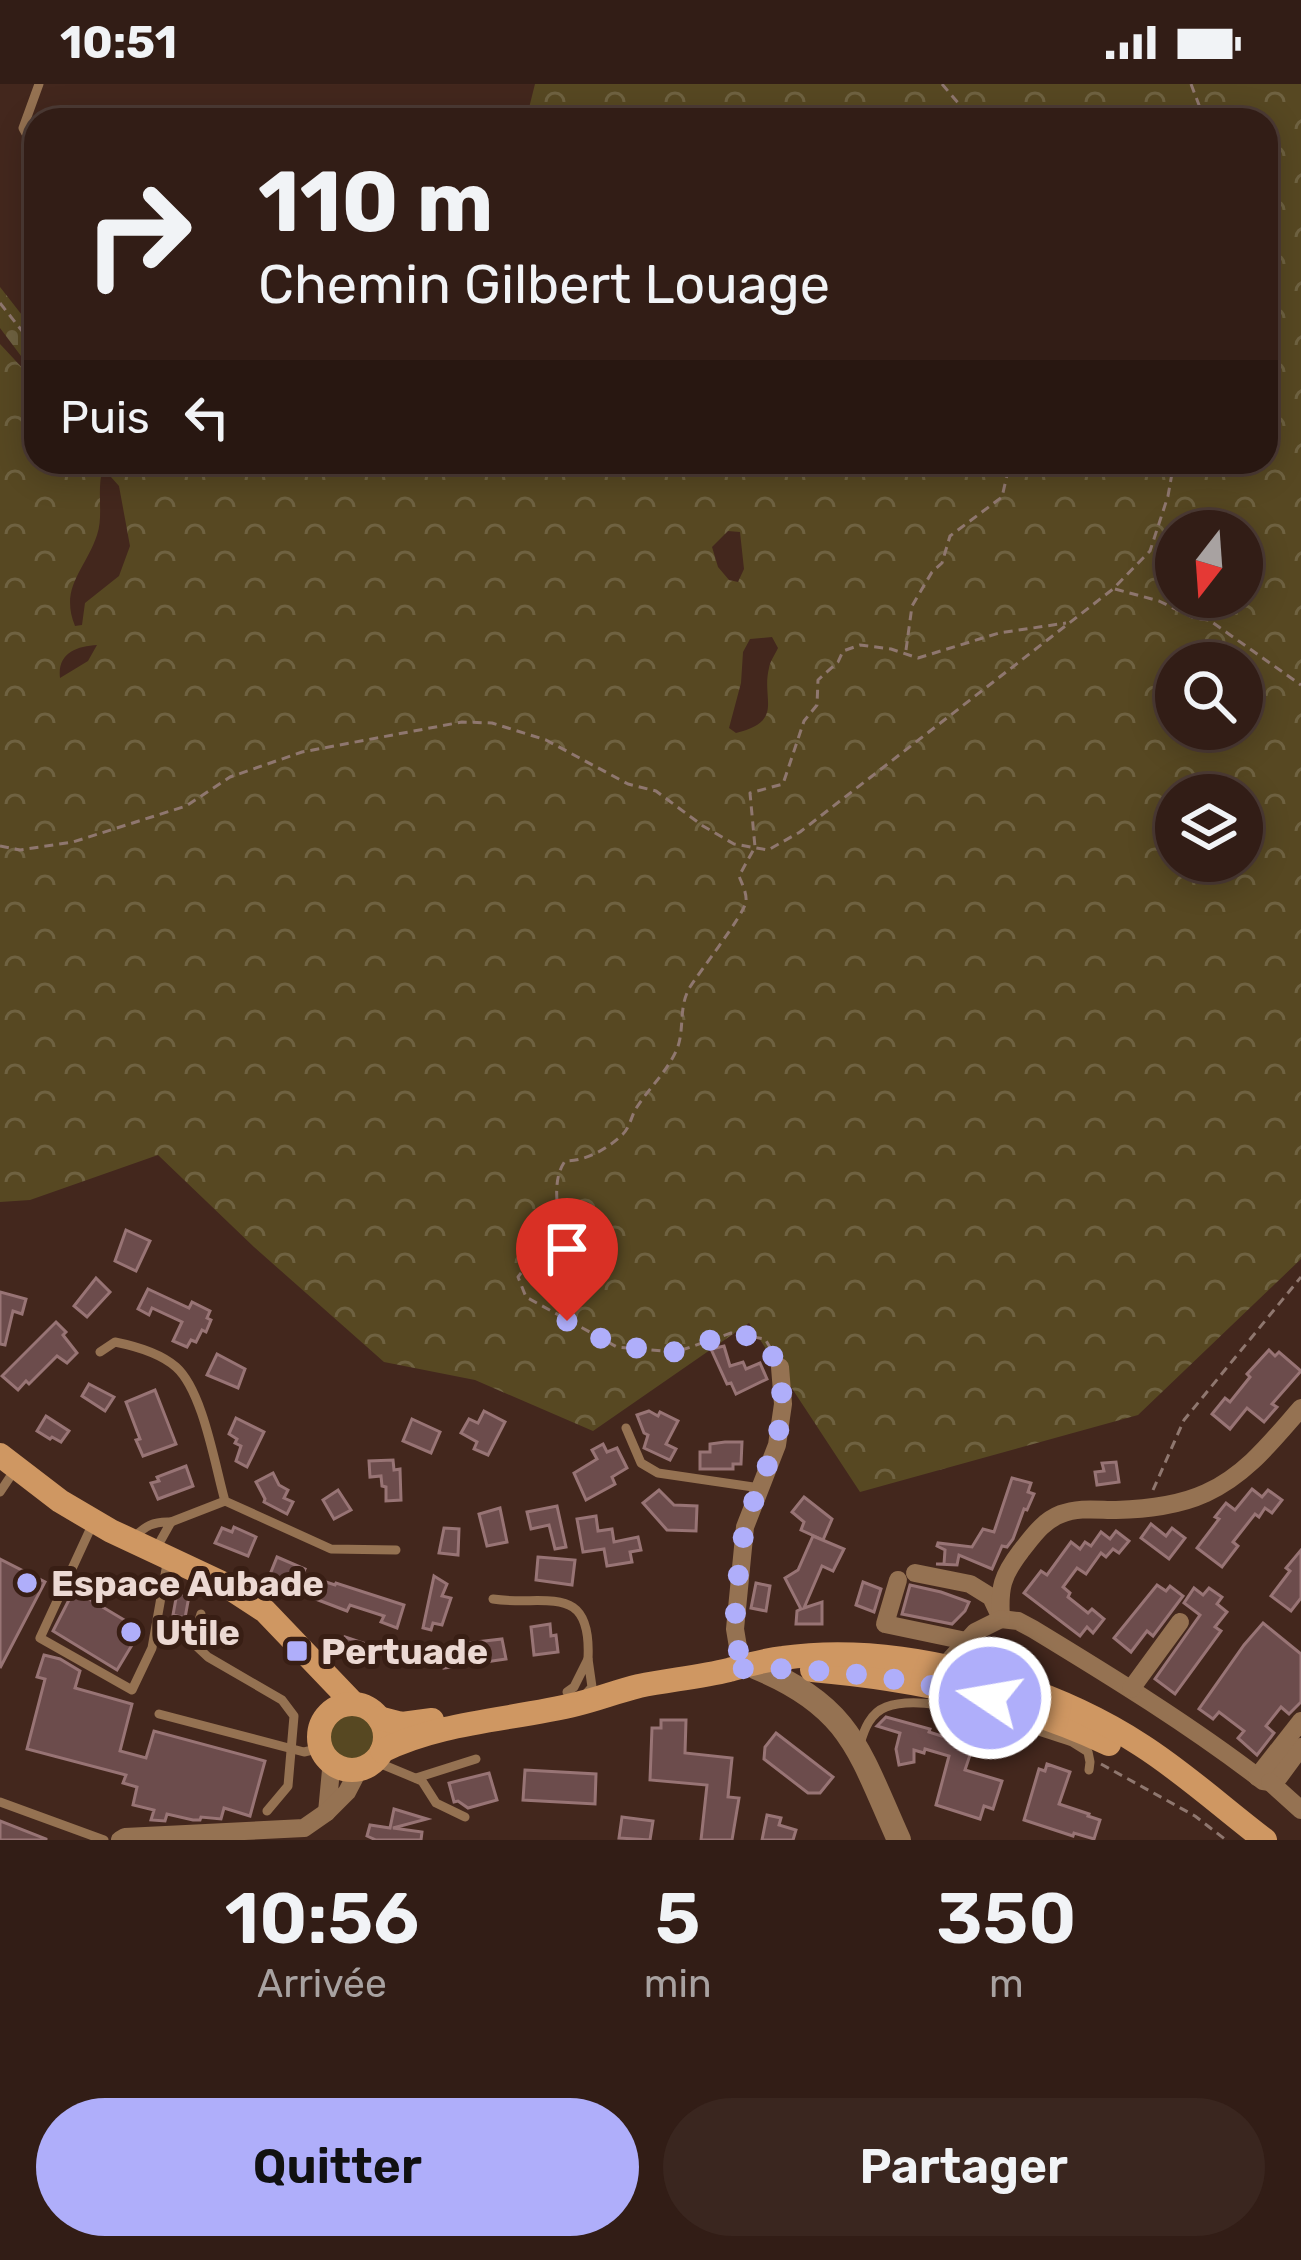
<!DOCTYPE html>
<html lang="fr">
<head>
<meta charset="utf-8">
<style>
	body { margin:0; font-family:Rubik,sans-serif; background:#3a261f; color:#f1f3f6; height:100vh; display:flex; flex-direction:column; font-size:45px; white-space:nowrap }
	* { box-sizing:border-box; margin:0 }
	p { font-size:39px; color:#a8a2a1 }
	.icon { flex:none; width:66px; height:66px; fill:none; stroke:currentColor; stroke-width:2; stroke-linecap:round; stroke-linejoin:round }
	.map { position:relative; height:1756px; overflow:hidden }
	.sheet { display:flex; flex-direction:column; background:#321d16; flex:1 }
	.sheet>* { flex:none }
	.banner { position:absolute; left:24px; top:24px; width:1254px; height:366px; border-radius:36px; box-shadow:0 6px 30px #0003,0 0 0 3px #4d3b35; background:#321d16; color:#f1f3f6; overflow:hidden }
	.needle { width:78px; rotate:197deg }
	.tools { position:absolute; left:1155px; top:426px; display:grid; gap:24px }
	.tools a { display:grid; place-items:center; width:108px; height:108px; border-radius:50%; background:#321d16; box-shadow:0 6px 30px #0003,0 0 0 3px #4d3b35; font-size:60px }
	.pin { position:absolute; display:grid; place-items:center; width:102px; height:102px; color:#fff; margin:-123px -51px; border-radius:50% 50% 50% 0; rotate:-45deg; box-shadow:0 0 12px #0007 }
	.pin .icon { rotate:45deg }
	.me { position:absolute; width:132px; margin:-66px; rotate:282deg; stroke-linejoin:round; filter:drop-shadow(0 0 9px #0008) }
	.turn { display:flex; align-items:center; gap:42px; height:252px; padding:0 36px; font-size:54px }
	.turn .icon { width:156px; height:156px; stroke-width:2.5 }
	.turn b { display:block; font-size:84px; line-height:102px }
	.then { display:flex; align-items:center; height:114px; padding:0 36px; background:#0003; gap:24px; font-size:45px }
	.eta { display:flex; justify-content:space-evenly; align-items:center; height:204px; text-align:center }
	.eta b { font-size:72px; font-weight:600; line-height:84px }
	.button { display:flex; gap:24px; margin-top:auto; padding:24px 36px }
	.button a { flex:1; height:138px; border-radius:72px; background:#afaefa; color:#111; font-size:48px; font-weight:600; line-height:138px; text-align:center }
	.button a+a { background:#3a261f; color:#f1f3f6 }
	.status { display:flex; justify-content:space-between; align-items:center; height:84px; padding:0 60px; background:#321d16; direction:ltr }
	.status svg { height:33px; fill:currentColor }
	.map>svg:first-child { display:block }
	.grass { fill:#574822 }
	.forest { fill:url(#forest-crowns); fill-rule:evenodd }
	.cemetery { fill:url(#cemetery-stones) }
	.building { fill:#6c4c4c; stroke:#987475; stroke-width:3 }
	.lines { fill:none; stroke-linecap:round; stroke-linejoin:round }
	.path { stroke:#8f776f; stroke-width:3; stroke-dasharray:9 6; stroke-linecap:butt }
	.service { stroke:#957252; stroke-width:9 }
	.minor { stroke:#957252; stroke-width:18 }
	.tertiary { stroke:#957252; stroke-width:24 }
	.secondary { stroke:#cf9762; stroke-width:24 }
	.route { stroke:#afaefa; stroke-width:21; stroke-dasharray:0 37.8 }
	.poi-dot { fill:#afaefa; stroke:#381e14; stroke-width:4.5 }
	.labels { text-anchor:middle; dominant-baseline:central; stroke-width:10; stroke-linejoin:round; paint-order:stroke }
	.poi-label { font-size:36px; font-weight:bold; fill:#ecd9d3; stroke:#381e14; text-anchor:start }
</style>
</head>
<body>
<div class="status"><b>10:51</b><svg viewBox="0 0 49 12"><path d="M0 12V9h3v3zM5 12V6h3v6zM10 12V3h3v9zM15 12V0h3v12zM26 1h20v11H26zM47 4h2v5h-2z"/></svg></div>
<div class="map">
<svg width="1301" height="1756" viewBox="0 0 1301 1756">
	<defs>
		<pattern id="forest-crowns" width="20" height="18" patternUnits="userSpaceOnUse" patternTransform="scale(3)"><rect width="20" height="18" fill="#574822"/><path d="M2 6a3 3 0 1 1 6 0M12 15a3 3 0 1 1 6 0" fill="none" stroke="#6f6241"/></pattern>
		<pattern id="cemetery-stones" width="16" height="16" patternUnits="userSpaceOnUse" patternTransform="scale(3)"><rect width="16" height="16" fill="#574822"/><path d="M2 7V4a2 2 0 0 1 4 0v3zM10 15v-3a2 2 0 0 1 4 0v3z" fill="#6f6241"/></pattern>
	</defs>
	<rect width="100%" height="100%" fill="#43271d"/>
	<circle class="grass" cx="352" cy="1652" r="32"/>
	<path class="forest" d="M535 0H1301V1175L1138 1331 860 1408 749 1239 593 1347 475 1296 384 1278 254 1163 158 1071 30 1116 0 1118V260L28 290 36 294V378H884L888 384 902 386 925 378H1266V36H526ZM103 384 119 402 130 462 119 492 85 519 82 541 75 542C59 503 86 485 97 451 104 430 96 406 103 384ZM728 447 740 448 744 485 738 498 729 496 718 483 712 463ZM1176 447H1242V513H1176ZM772 553 778 564C775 571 770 577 769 584 761 616 785 637 736 649L729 644 741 599 743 568 750 555ZM97 561 88 577 60 594C57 570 76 562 97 561ZM1176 579H1242V645H1176ZM1176 711H1242V777H1176Z"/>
	<path class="cemetery" d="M0 203 36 249V277L30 284 0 244Z"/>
	<g class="building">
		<path d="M126 1146 150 1157 136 1187 115 1177Z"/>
		<path d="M96 1194 110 1208 87 1233 74 1222Z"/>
		<path d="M148 1205 189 1224 192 1218 210 1227 207 1234 211 1236 206 1248 202 1246 196 1258 191 1256 187 1263 173 1257 182 1238 152 1224 149 1231 138 1225Z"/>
		<path d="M0 1208 26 1215 22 1230 13 1227 5 1261 0 1260Z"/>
		<path d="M56 1238 66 1248 63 1251 77 1269 67 1279 57 1272 29 1300 26 1297 18 1306 2 1292Z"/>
		<path d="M724 1262 730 1282 743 1278 746 1285 760 1279 767 1295 736 1310 731 1299 727 1300 711 1265Z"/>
		<path d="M1269 1266 1275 1272 1279 1268 1301 1287 1272 1320 1277 1323 1264 1338 1247 1324 1230 1345 1212 1330 1225 1314 1230 1318 1250 1293 1247 1290Z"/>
		<path d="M217 1270 245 1285 238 1304 207 1291Z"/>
		<path d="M89 1300 114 1313 105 1327 82 1312Z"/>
		<path d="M155 1306 176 1360 143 1372 136 1356 140 1355 126 1318Z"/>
		<path d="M484 1327 505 1338 488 1371 474 1365 477 1358 461 1349 469 1335 478 1339Z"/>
		<path d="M649 1327 658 1332 660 1328 678 1337 666 1360 676 1365 670 1376 644 1364 648 1351 644 1349 637 1331Z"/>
		<path d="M46 1332 69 1347 61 1358 52 1353 50 1355 37 1347Z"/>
		<path d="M236 1334 264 1348 247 1383 236 1377 241 1362 235 1359 237 1355 229 1350Z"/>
		<path d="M412 1335 440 1348 431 1369 403 1357Z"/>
		<path d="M725 1358H742L741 1380H733V1385H700V1368H710V1360Z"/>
		<path d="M603 1360 607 1368 617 1364 627 1384 612 1393 615 1400 586 1416 574 1389 597 1375 592 1366Z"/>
		<path d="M393 1376 394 1386 400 1385 401 1416 386 1417V1403L382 1402 381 1392 370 1393 369 1377Z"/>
		<path d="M1116 1378 1119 1398 1097 1401 1095 1388 1104 1387 1102 1379Z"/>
		<path d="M186 1382 193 1402 158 1415 151 1399 159 1397 157 1393Z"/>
		<path d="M273 1389 279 1401 288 1406 284 1414 293 1418 287 1430 264 1418 265 1415 256 1398Z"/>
		<path d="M1012 1394 1031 1399 1028 1408 1034 1410 1027 1426 1024 1425 1013 1455 1007 1463 1002 1462 992 1485 959 1471 957 1481 936 1480H944L945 1466 937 1462 938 1459 972 1463 983 1445 994 1448Z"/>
		<path d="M1252 1405 1262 1413 1268 1406 1282 1416 1272 1429 1265 1424 1259 1433 1255 1430 1233 1458 1238 1462 1222 1483 1197 1464 1219 1435 1215 1433 1226 1419 1235 1426Z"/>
		<path d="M338 1406 351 1426 334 1435 323 1416Z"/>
		<path d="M659 1406 674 1421 697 1422 696 1447 667 1446 643 1419Z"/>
		<path d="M804 1413 832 1435 823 1456 801 1446 804 1438 792 1428Z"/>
		<path d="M557 1422 566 1463 555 1465 549 1441 531 1445 527 1428Z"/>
		<path d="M500 1424 507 1458 487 1462 479 1430Z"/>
		<path d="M596 1432 598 1447 612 1445 614 1458 638 1453 641 1466 630 1468 632 1478 607 1482 604 1465 583 1468 577 1435Z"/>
		<path d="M1151 1440 1166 1452 1172 1444 1185 1454 1169 1475 1141 1454Z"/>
		<path d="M234 1443 256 1453 248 1472 215 1459 222 1444 232 1448Z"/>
		<path d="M444 1444 459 1445 458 1471 439 1469Z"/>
		<path d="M1116 1447 1129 1457 1119 1469 1113 1465 1106 1473 1101 1469 1086 1490 1077 1484 1063 1503 1070 1509 1068 1513 1088 1529 1092 1525 1104 1535 1093 1549 1087 1543 1080 1552 1024 1509 1041 1487 1047 1491 1071 1458 1080 1465 1085 1458 1091 1462 1101 1448 1110 1455Z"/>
		<path d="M813 1452 844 1465 833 1487 822 1482 804 1524 822 1518V1540H796L797 1527 801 1525 785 1494 798 1486Z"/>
		<path d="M1301 1466V1514L1291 1527 1271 1512 1290 1487 1286 1484Z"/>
		<path d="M277 1473 305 1485 296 1504 269 1493Z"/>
		<path d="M538 1473 575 1476 572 1501 536 1496Z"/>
		<path d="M0 1475 45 1498 0 1584Z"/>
		<path d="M434 1492 447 1500 442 1512 451 1514 442 1541 433 1539 431 1546 423 1544Z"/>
		<path d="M326 1498 335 1501 336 1499 404 1521 397 1544 381 1538 384 1532 350 1521 347 1527 313 1514 317 1501 324 1503Z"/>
		<path d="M863 1498 881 1505 874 1528 856 1521Z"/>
		<path d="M756 1499 770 1502 766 1527 751 1524Z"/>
		<path d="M910 1501 941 1508 969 1518 965 1527 952 1540 902 1530Z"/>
		<path d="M1157 1501 1166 1507 1170 1502 1183 1512 1153 1552 1147 1547 1131 1568 1114 1554Z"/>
		<path d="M1194 1504 1203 1511 1209 1504 1222 1513 1217 1520 1227 1528 1215 1543 1221 1547 1175 1610 1155 1595 1200 1531 1184 1519Z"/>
		<path d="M74 1506 141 1546 117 1586 53 1547Z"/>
		<path d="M177 1509 189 1512 185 1534 173 1531Z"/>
		<path d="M1263 1539 1301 1570V1618L1289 1630 1281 1623 1266 1642 1274 1649 1257 1671 1238 1654 1244 1647 1219 1628 1213 1635 1199 1625 1244 1561Z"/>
		<path d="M550 1540 551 1552 556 1551 558 1568 534 1571 531 1543Z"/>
		<path d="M345 1553 375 1563 371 1580 360 1576 359 1581 346 1576 347 1572 340 1570Z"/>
		<path d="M502 1555 506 1575 444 1584 443 1575 435 1576 433 1563Z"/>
		<path d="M44 1571 60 1575 80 1587 75 1604 132 1620 120 1667 146 1674 154 1647 265 1677 250 1732 224 1724 221 1735 201 1733 200 1736H193L167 1730 165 1737 151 1736 154 1726 133 1721 137 1703 123 1699 126 1691 27 1665 45 1595 37 1593Z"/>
		<path d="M886 1633 930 1645 929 1648 973 1662 965 1686 1002 1697 993 1725 984 1722 980 1735 936 1721 949 1672 925 1665 924 1669 914 1666V1678L899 1681 896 1665 900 1649 877 1642Z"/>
		<path d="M661 1636H686L685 1669 732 1674 728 1713 739 1714 732 1756H701L707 1701 650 1696 652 1644H661Z"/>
		<path d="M776 1649 833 1693 820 1709H808L764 1675 765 1663Z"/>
		<path d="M1047 1680 1070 1688 1059 1720 1089 1730 1088 1732 1100 1736 1094 1755 1074 1749 1073 1752 1024 1736 1039 1685 1045 1687Z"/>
		<path d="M525 1686 596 1690 595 1720 523 1716Z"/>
		<path d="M489 1689 497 1716 468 1724 458 1717 454 1718 449 1699Z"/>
		<path d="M394 1725 427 1735 393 1744 422 1748 421 1756H376L367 1752 370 1741 390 1744Z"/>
		<path d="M767 1731 781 1734 779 1741 796 1746 793 1756H762Z"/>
		<path d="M622 1733 653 1737 650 1756 619 1754Z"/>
		<path d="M0 1737 46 1755V1756H0Z"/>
	</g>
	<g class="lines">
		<g class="path">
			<path d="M942 0 959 20 956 36"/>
			<path d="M1191 0 1199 21 1198 36"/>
			<path d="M0 219 34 262"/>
			<path d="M1115 505 1159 517 1194 534 1209 536 1301 601"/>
			<path d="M906 566 912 522 932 488 942 479 950 452 1002 413 1010 378"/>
			<path d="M0 762 20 766 73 758 186 722 230 693 302 668 462 638 492 639 546 656 628 700 656 707 703 742 734 760 768 766 800 748 1113 505 1150 467 1168 412 1174 378"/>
			<path d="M771 1265 765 1255 731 1249 676 1268 617 1263 526 1213 518 1193 535 1171 559 1164C563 1135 548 1102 565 1077 586 1077 607 1065 622 1051 629 1045 631 1034 635 1026 648 1005 667 988 677 965 685 945 678 923 690 903 700 887 743 832 746 818 747 809 742 800 739 792L755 763 750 709 783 700 804 637 817 621 818 596 838 578 843 567 860 561 891 565 918 574 999 549 1066 539"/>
			<path d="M1153 1406 1184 1336 1301 1193"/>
			<path d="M1101 1680 1195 1732 1226 1756"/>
		</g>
		<g class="service">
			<path d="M36 68 23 44 39 0"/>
			<path d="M100 1268 115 1258C135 1262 160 1269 176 1283 203 1307 215 1382 225 1417L331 1465 396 1466"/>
			<path d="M626 1344 641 1379 658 1389 760 1404"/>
			<path d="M0 1408 16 1384"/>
			<path d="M94 1437 40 1554 132 1606 152 1564 168 1474"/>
			<path d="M171 1438 225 1417"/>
			<path d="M133 1455C144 1442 154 1437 171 1438L157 1463"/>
			<path d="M493 1515C544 1523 592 1496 588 1575"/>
			<path d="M201 1530 192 1558 208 1573 282 1616 294 1632 288 1702 267 1727"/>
			<path d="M567 1608 574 1603 588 1575 592 1603 585 1611"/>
			<path d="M159 1630 304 1668 321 1664"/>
			<path d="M860 1660C864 1646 870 1629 886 1623 929 1606 1028 1644 1072 1658L1088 1668 1090 1678 1089 1686"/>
			<path d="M374 1677 422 1697 436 1719 465 1733"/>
			<path d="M416 1694 476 1675"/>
			<path d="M0 1718 104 1756"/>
		</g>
		<g class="minor">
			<path d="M915 1489 970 1500 991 1513 999 1530"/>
			<path d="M898 1496 885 1540 966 1557"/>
			<path d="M1001 1535C999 1503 1002 1492 1021 1467 1033 1452 1043 1437 1061 1430 1079 1423 1098 1426 1116 1426 1146 1425 1178 1422 1206 1409 1246 1391 1272 1357 1301 1324"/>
			<path d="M1001 1535 1018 1537 1033 1545C1112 1593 1190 1641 1263 1697L1270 1698 1279 1693 1301 1663"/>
			<path d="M741 1581 735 1545 745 1443 777 1361 783 1320 780 1283"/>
			<path d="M947 1584 948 1578 975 1548 1001 1535"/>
			<path d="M1131 1605 1180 1538"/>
			<path d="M1257 1693 1301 1637"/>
			<path d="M1270 1698 1301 1726"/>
			<path d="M327 1728 331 1686 328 1674"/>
			<path d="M120 1756 125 1753 304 1744 327 1728 347 1708 359 1685"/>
		</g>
		<path class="tertiary" d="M757 1584C852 1623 860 1670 899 1756"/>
		<g class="secondary">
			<path d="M0 1371 60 1417 111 1447 222 1499 265 1527 354 1620"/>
			<path d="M812 1586C916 1595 1014 1616 1109 1660"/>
			<circle cx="352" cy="1653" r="33"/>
			<path d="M379 1634 402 1640 432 1636"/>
			<path d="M382 1667C442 1637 513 1636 577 1620 598 1615 618 1607 639 1602 669 1596 700 1593 729 1586 747 1581 764 1576 783 1574 898 1558 1044 1598 1141 1661 1185 1689 1224 1725 1265 1756"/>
		</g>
	</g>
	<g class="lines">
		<path class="route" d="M567 1237 616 1262 676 1268 731 1249 765 1255C804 1331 767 1369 746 1441 740 1461 735 1522 735 1544 736 1556 739 1569 741 1581L731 1585C819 1582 905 1594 990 1614"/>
	</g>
	<g class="poi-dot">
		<circle cx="27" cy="1499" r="12"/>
		<circle cx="131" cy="1548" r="12"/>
		<rect x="285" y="1555" width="24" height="24" rx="6"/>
	</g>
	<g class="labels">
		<g class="poi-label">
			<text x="51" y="1499">Espace Aubade</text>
			<text x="155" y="1548">Utile</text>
			<text x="321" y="1567">Pertuade</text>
		</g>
	</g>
</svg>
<div class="tools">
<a><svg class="needle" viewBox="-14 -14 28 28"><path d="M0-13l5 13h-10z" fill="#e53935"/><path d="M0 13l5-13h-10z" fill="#a8a2a1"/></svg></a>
<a><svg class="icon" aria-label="search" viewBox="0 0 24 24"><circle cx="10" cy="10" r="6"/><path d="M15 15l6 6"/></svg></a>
<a><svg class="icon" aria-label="layers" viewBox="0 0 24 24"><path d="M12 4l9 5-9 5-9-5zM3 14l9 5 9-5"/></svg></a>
</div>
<div class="pin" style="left:567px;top:1237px;background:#d93025"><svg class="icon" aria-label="arrive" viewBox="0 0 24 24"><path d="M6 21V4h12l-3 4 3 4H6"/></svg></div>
<svg class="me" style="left:990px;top:1614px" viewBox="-20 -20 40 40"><circle r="17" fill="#afaefa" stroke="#fff" stroke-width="3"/><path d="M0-11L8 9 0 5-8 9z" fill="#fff"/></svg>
<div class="banner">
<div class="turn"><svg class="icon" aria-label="right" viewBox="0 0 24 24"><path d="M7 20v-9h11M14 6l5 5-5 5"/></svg><div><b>110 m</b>Chemin Gilbert Louage</div></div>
<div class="then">Puis<svg class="icon" aria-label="left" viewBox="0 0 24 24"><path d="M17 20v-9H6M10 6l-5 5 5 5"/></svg></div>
</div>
</div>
<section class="sheet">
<div class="eta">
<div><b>10:56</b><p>Arrivée</p></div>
<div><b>5</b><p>min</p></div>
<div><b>350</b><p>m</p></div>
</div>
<div class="button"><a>Quitter</a><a>Partager</a></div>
</section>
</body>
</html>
